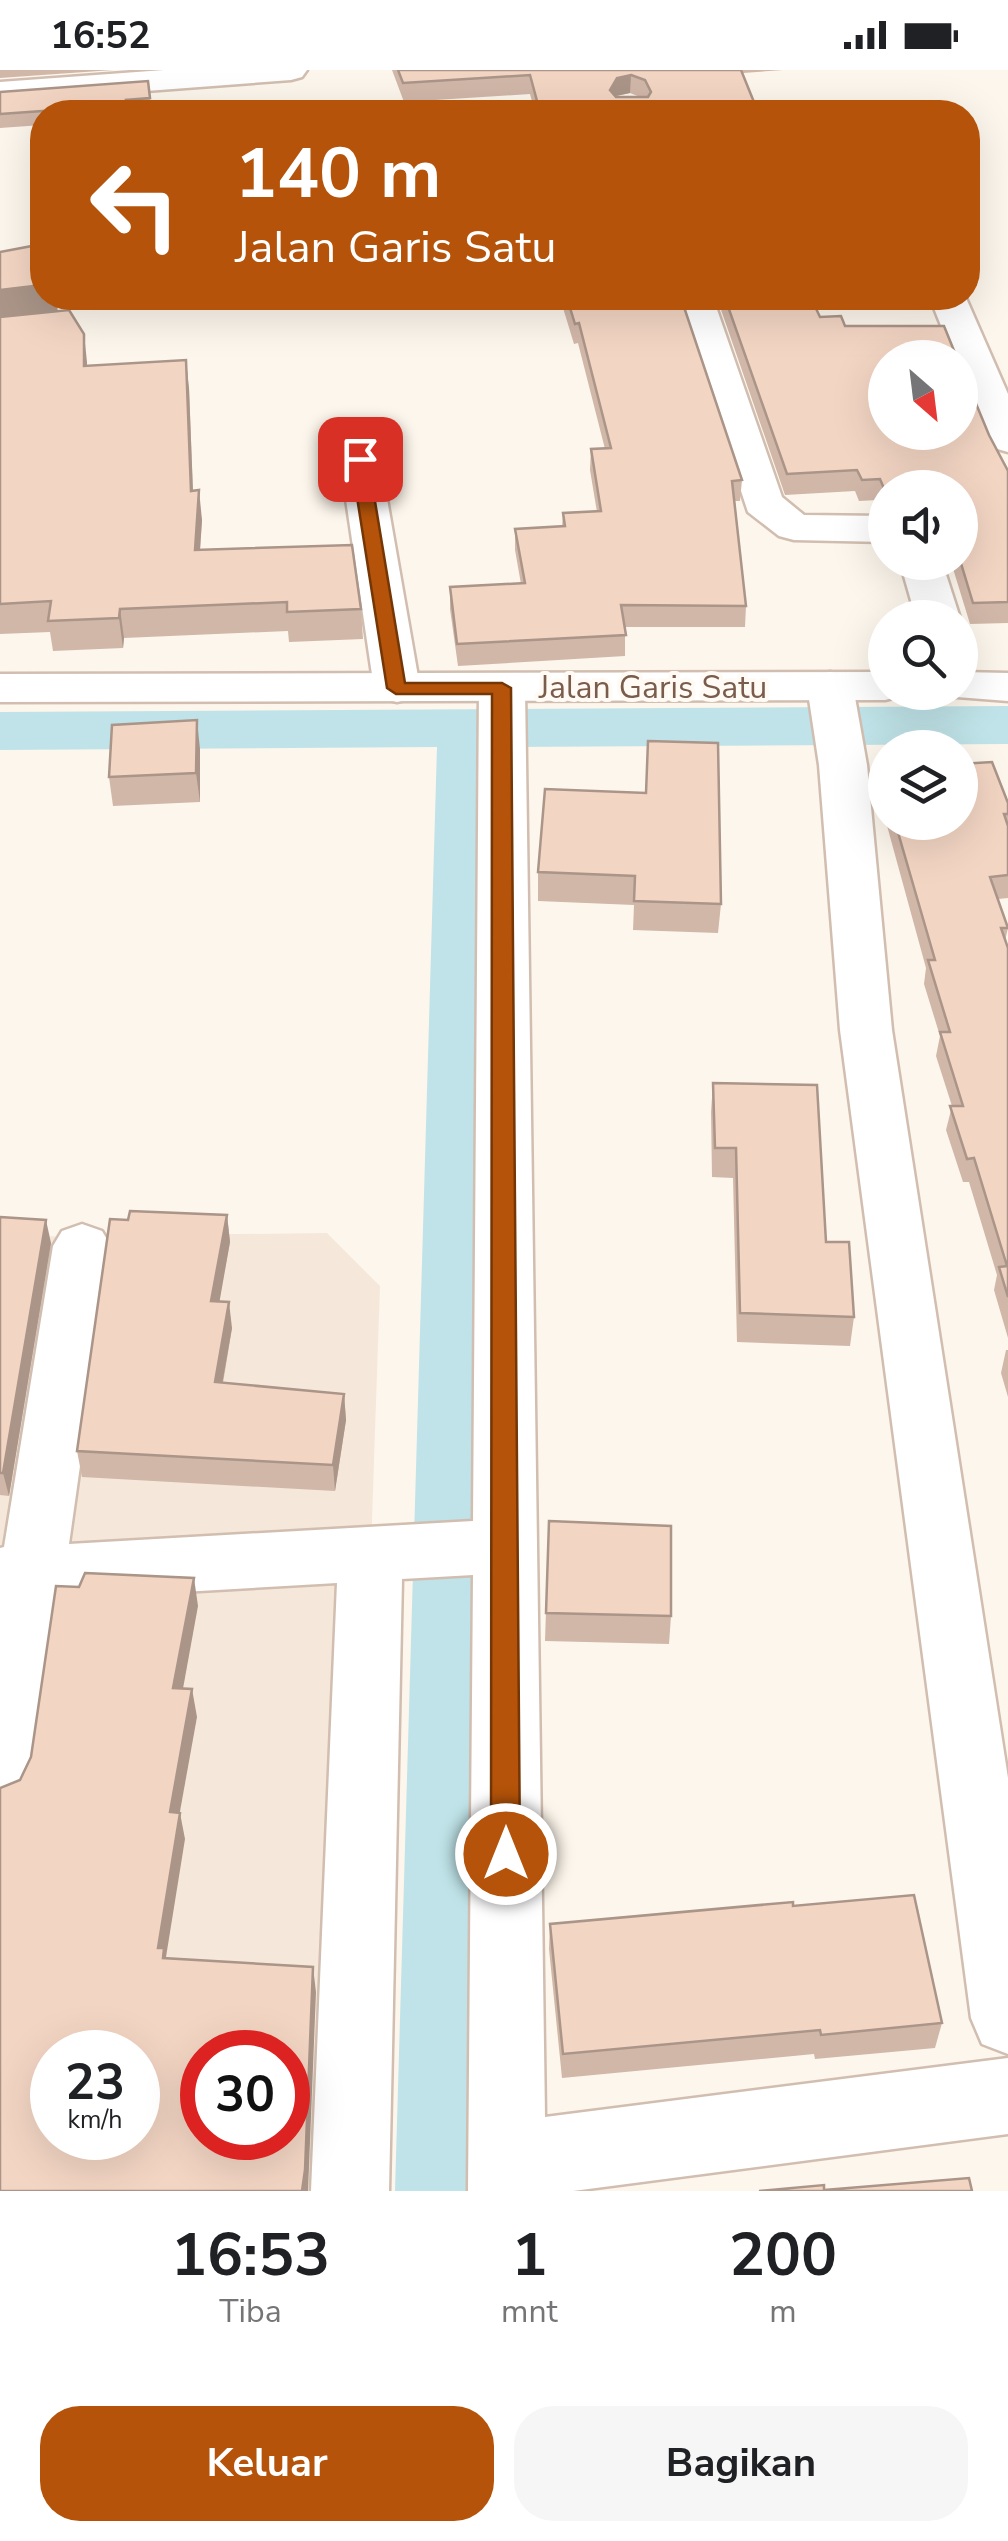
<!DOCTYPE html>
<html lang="id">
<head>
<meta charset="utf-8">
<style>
	body { margin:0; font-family:"Nunito Sans",sans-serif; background:#f6f6f6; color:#202124; height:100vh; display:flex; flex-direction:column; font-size:38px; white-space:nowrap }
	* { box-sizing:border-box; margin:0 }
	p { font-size:32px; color:#757577 }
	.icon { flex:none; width:55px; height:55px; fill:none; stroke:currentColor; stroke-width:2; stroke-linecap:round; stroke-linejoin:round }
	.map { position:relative; height:2121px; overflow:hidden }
	.panel { display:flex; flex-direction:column; background:#fff; flex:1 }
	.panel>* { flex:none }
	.guide { position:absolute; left:30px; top:30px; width:950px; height:210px; border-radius:40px; box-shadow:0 10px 40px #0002; background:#b45309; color:#fff; overflow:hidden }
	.needle { width:65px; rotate:152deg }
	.tools { position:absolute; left:868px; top:270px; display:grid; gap:20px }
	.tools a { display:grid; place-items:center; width:110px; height:110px; border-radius:50%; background:#fff; box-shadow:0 10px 40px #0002; font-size:50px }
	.speed { position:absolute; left:30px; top:1960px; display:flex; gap:20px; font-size:50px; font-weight:700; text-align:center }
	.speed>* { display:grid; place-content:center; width:130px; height:130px; border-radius:50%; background:#fff; box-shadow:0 10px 40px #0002; line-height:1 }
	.speed small { font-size:25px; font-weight:400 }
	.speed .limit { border:15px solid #d22; background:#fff; color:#111 }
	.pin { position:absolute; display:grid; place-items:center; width:85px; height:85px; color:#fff; margin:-42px; border-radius:20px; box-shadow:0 5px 15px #0006 }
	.me { position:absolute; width:110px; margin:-55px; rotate:0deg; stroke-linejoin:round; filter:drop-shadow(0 0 8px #0008) }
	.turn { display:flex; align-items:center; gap:35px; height:210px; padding:0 40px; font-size:45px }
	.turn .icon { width:130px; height:130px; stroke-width:2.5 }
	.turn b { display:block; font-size:70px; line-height:85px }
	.eta { display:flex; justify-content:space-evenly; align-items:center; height:170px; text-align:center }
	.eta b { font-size:60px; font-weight:700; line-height:70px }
	.cta { display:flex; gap:20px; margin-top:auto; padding:20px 40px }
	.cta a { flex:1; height:115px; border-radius:40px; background:#b45309; color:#fff; font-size:40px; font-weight:700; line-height:115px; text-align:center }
	.cta a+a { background:#f6f6f6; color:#202124 }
	.status { display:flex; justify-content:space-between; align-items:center; height:70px; padding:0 50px; background:#fff; direction:ltr }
	.status svg { height:28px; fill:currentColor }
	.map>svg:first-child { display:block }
	.residential { fill:#f5e8da; fill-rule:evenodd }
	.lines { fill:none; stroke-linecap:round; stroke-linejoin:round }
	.canal { fill:#bfe3e8; fill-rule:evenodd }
	.minor-casing { stroke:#d1beb0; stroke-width:5 }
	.tertiary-casing { stroke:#d1beb0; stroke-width:5 }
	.minor { fill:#fff; fill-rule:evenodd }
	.tertiary { fill:#fff; fill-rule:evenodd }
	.wall { fill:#d1b7a8; fill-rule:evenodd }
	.shaded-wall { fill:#aa9588 }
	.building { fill:#f3d5c3; stroke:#aa9588; stroke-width:2.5; fill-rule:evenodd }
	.route { fill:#b45309; stroke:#753606; stroke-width:2.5 }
	.labels { text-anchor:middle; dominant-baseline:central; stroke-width:8; stroke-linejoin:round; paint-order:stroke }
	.street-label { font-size:32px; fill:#7a5c4d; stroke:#fffaf3 }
</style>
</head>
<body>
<div class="status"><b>16:52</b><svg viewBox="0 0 49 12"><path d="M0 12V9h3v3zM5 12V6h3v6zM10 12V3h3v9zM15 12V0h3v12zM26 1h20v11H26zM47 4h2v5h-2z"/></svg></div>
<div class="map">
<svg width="1008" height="2121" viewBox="0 0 1008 2121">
	<rect width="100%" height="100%" fill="#fdf6ec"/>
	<path class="residential" d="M327 1163 380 1216 349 2121H0V1167ZM52 1982H138V2068H52ZM202 1982H288V2068H202Z"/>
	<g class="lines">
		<path class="canal" d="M1008 636V674L501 677V2121H395L437 677 0 680V642Z"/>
		<g class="minor-casing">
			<g id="minor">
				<path d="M164 0H307L302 7 291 10 0 32V12Z"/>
				<path d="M677 228H713L782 427 804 445 885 446V472L794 470 779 466 748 442Z"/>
				<path d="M930 228H966L1008 324V382L994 378 988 370 960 302V288H954Z"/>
				<path d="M360 377 374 380 380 389 420 618 413 628 397 632 381 628 374 618 340 389 346 380Z"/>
				<path d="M900 492H942L960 548H916Z"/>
				<path d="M830 602 846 606 853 616 867 695 892 960 1008 1708V1984L982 1974 971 1948 840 960 819 695 807 616 814 606Z"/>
				<path d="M502 604 518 608 525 618 545 2047 1008 1988V2064L573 2121H468L473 1505 402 1509 389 2121H311L337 1513 61 1529 35 1713 24 1735 0 1744V1478L4 1477 53 1176 62 1161 82 1154 102 1161 111 1176 69 1474 473 1451 479 618 486 608Z"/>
			</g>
		</g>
		<g class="tertiary-casing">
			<g id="tertiary">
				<path d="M885 602V622H903L901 626 885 630 0 632V604Z"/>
				<path d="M960 602 1008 603V631L944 626 942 622H960Z"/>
			</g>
		</g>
		<use href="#minor" class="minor"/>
		<use href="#tertiary" class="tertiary"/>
	</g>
	<g class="wall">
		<path d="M0 0H113L0 8Z"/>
		<path d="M392 0H783L743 3 758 42H535L530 24 404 32ZM630 23 640 27 616 26Z"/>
		<path d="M148 11 151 41 42 42V55L0 58V22Z"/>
		<path d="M0 182 58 241 87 295 189 318 193 420 202 450 200 480 361 539 363 569 289 572 288 561 124 568 123 578 53 581 50 562 0 564Z"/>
		<path d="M560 228H681L742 410 740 431H735L746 536 745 557H625V586L458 596 450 539V517L521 514 515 480V459L562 457 563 443 597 442 590 400 591 379H605L578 273 574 274Z"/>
		<path d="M717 228H811L820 247 845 256 989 365 1008 401V553L970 554 951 492H960V418H885V443L883 442 878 430 859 431 855 421 785 425Z"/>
		<path d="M200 679V732L113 736 109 707Z"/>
		<path d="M880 698 885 716V751L877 722Z"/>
		<path d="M545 719 721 834 718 863 633 860 634 835 538 831V802Z"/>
		<path d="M1008 733V828L998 829 1008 858 1005 871 1008 878V1268L994 1220 997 1205 969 1112H963L946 1060 952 1036 936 986 940 966 924 914 926 898 886 752H960Z"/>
		<path d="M713 1013 826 1172 854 1247 850 1276 737 1272 733 1108 712 1107 711 1042Z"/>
		<path d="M227 1145 230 1172 219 1231 232 1258 223 1313 344 1324 346 1350 335 1421 82 1407 77 1381 128 1150Z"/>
		<path d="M0 1147 51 1173 9 1426 0 1425Z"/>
		<path d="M1006 1280H1008V1327L1001 1303Z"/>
		<path d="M549 1451 671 1546 669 1574 545 1571Z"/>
		<path d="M793 1836 942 1953 935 1978 815 1989 814 1984 562 2008 549 1879 550 1854Z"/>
	</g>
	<g class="shaded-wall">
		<path d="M631 5 630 23 616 26 610 20 617 8Z"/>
		<path d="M42 215V228H56L58 242 0 248V220Z"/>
		<path d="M84 264 87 292V324L84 296Z"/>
		<path d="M186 290 189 318 194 450 191 421Z"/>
		<path d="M199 420 202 450 198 509 195 480Z"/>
		<path d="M120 539 124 568 123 578 119 548Z"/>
		<path d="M197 650 200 679V732L196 703Z"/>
		<path d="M227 1145 230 1172 215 1257 211 1231Z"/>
		<path d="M46 1150 51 1173 9 1426 3 1403Z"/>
		<path d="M229 1232 232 1258 218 1338 215 1312Z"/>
		<path d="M344 1324 346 1350 335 1421 333 1395Z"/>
		<path d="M194 1508 198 1536 178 1646 173 1618Z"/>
		<path d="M192 1619 197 1647 175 1769 170 1742Z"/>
		<path d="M180 1743 185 1769 166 1887 170 1904 158 1878Z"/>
		<path d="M313 1897 316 1922 308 2121H302Z"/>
	</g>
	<g class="building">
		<path d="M398 0H741L758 42H540L530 5 403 13ZM631 5 645 10 651 22 648 27H616L610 20 617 8Z"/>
		<path d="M148 11 150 28 126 30 127 35 0 44V22Z"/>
		<path d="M32 176 42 194V215L0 220V182Z"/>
		<path d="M567 228H681L742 410 732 411 746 536 621 535 626 565 457 574 450 517 525 513 515 459 565 456 563 443 601 441 591 379 611 378 579 253 575 254Z"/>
		<path d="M725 228H811L820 247 841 246 845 256H944L957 288H885V362H960V295L989 365 1008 401V532L973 533 960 490V418H885V421L880 409 862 410 857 400 787 404Z"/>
		<path d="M69 240 84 264V296L186 290 191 421 199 420 195 480 352 475 361 539 287 542V532L120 539 119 548 48 551 51 531 0 534V247Z"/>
		<path d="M197 650 196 703 109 707 112 655Z"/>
		<path d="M648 671 718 673 721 834 634 831 635 806 538 802 545 719 646 723Z"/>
		<path d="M992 692 1008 733V744H1004L1008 756V805L990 807 1008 858H1001L1008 878V1227L999 1197 1007 1196 974 1088 967 1089 950 1036H963L940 962H950L928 890H935L895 752H960V694Z"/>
		<path d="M880 698H885V716Z"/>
		<path d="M713 1013 817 1015 826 1172H849L854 1247 740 1243 736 1078H715Z"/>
		<path d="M130 1141 227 1145 211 1231 229 1232 215 1312 344 1324 333 1395 77 1381 110 1149 128 1150Z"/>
		<path d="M0 1147 46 1150 3 1403H0Z"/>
		<path d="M549 1451 671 1456V1546L546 1543Z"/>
		<path d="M85 1503 194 1508 173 1618 192 1619 170 1742 180 1743 158 1878H164L163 1888 313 1897 305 2100 302 2121H0V1718L20 1710 31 1687 56 1516 79 1517ZM52 1982H138V2068H52ZM202 1982H288V2068H202Z"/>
		<path d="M914 1825 942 1953 821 1965 820 1960 563 1984 550 1854 793 1832V1836Z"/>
		<path d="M969 2108 972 2121H759L824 2115V2120Z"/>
	</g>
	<path class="route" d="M360 384 368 389 405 613H502L511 618 520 1784 516 1793 506 1797 495 1793 491 1784 492 624H396L387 618 351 389Z"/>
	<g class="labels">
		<g class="street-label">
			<text x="653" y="617">Jalan Garis Satu</text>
		</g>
	</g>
</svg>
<div class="tools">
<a><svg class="needle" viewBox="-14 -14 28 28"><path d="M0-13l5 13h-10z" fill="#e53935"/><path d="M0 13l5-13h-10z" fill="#757577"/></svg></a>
<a><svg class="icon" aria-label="sound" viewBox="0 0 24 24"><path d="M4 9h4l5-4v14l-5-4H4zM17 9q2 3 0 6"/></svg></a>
<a><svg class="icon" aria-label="search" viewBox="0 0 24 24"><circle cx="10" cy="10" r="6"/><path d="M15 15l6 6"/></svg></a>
<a><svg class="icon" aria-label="layers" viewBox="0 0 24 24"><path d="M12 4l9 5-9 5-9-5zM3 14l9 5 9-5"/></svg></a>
</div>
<div class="speed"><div>23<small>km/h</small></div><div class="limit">30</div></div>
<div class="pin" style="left:360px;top:389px;background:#d93025"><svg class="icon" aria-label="arrive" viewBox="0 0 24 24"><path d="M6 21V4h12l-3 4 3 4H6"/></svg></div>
<svg class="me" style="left:506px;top:1784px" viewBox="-20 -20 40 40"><circle r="17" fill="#b45309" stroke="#fff" stroke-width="3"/><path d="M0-11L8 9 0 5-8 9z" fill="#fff"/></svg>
<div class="guide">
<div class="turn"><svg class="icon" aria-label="left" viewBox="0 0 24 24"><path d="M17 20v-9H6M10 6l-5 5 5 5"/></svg><div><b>140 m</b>Jalan Garis Satu</div></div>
</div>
</div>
<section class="panel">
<div class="eta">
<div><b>16:53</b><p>Tiba</p></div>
<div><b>1</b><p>mnt</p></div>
<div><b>200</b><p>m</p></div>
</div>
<div class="cta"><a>Keluar</a><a>Bagikan</a></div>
</section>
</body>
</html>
